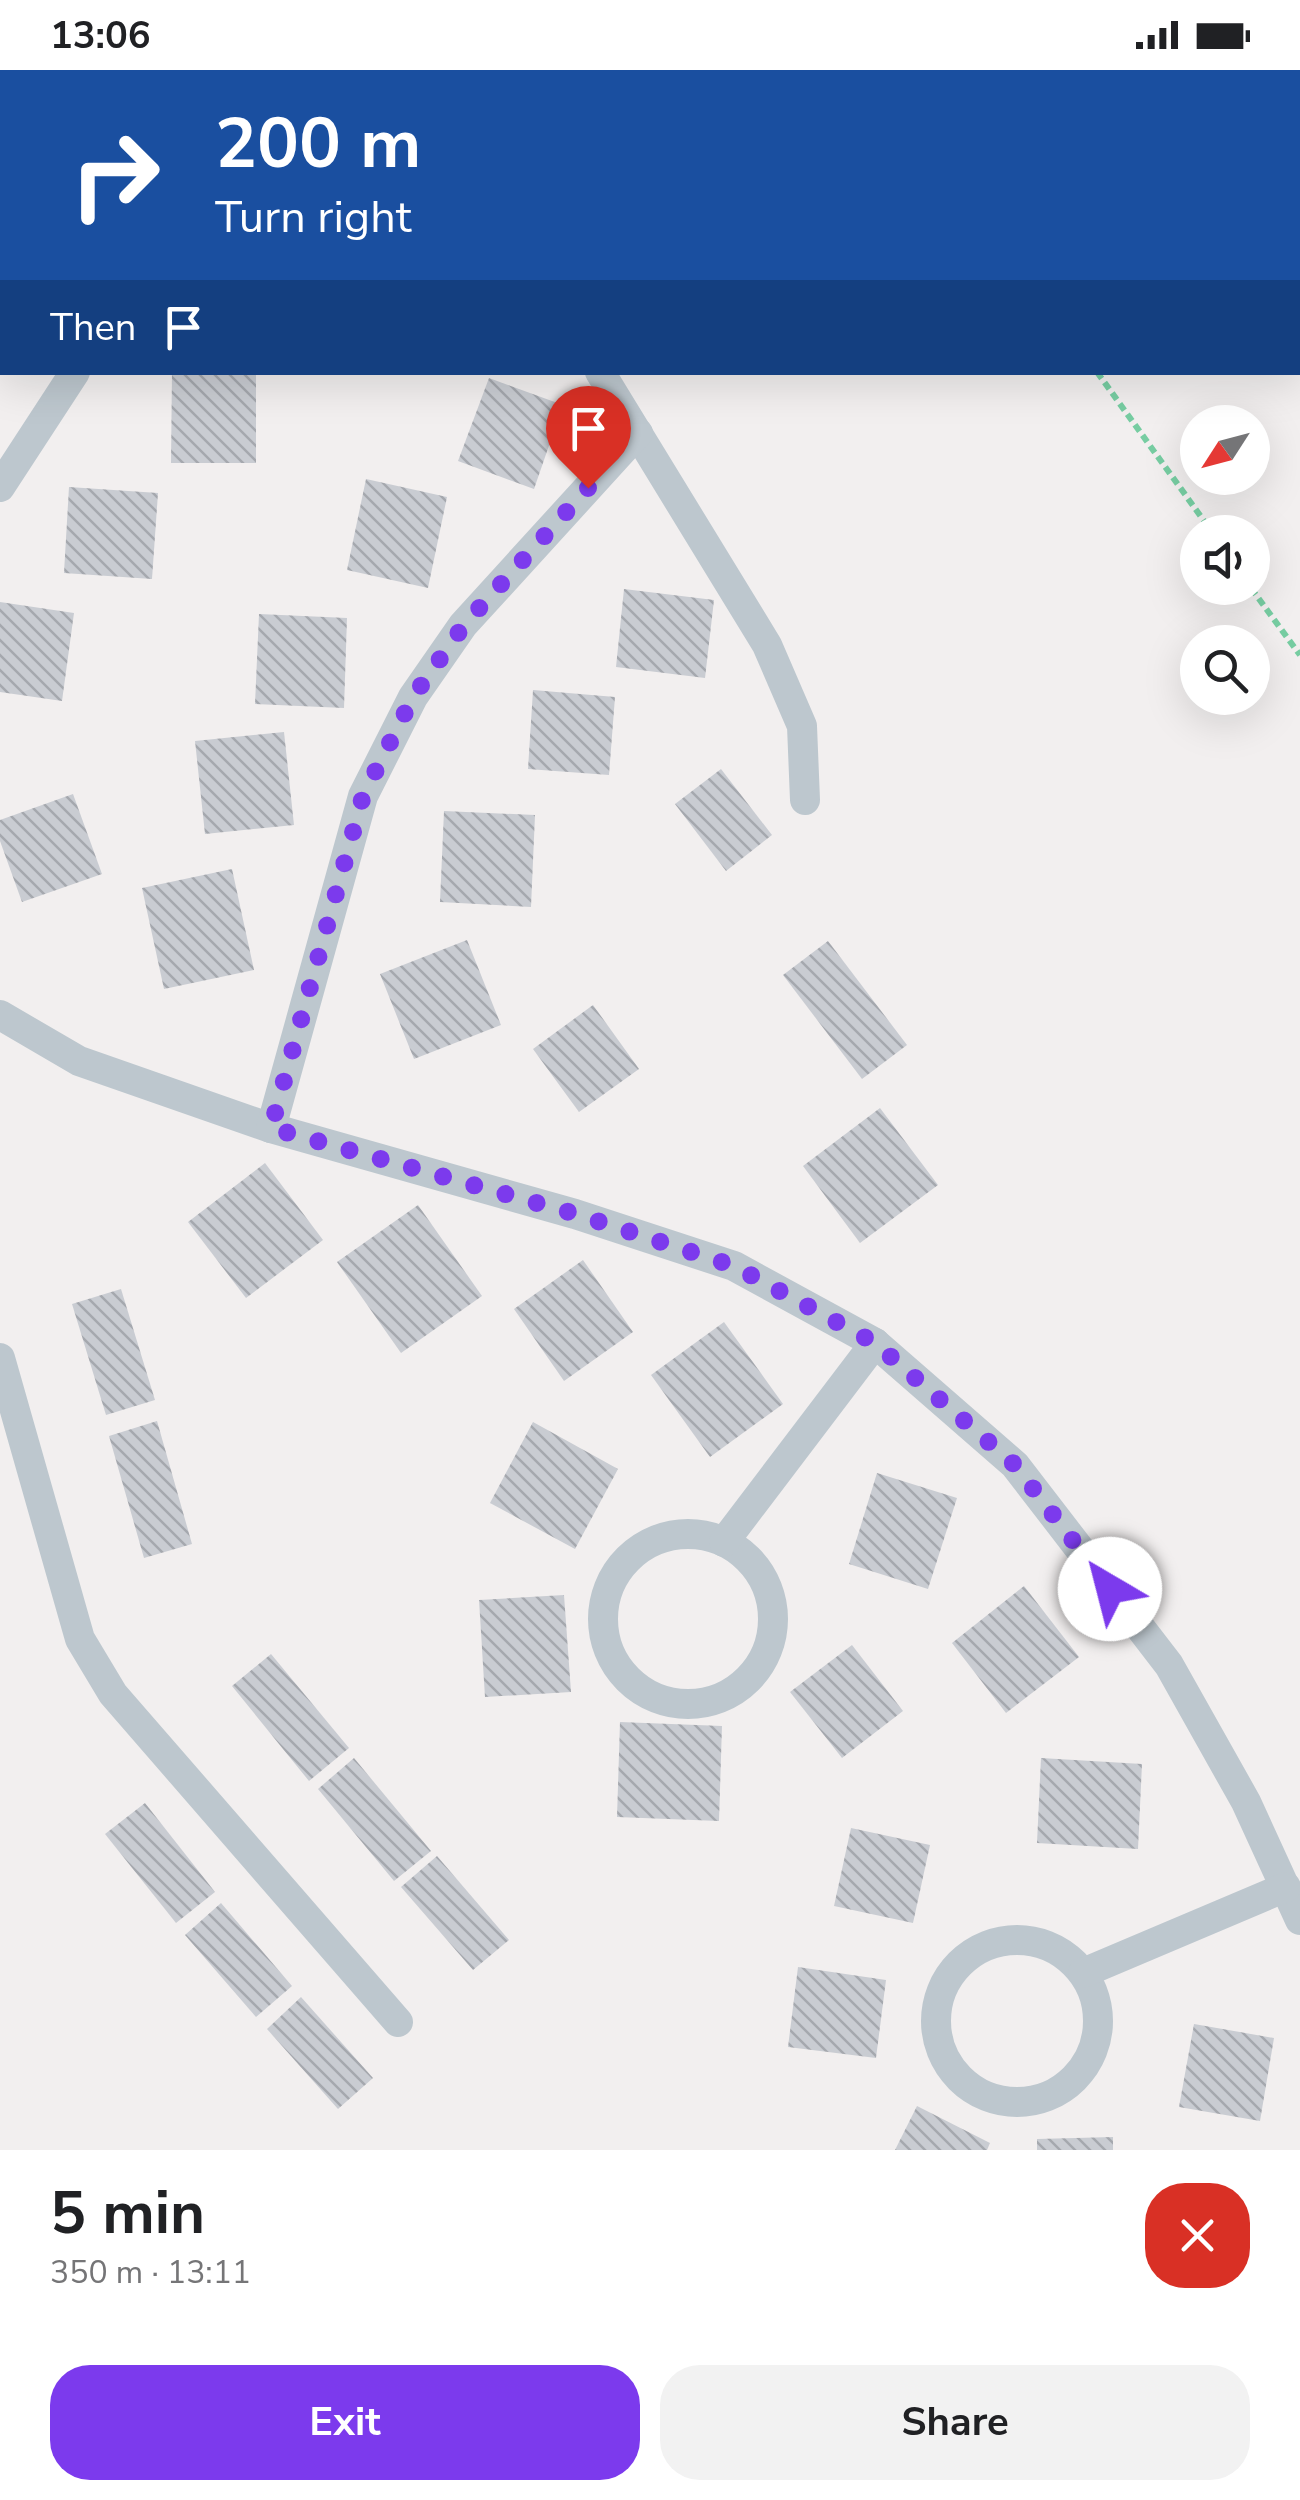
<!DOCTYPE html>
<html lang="en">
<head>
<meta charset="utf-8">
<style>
	body { margin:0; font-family:"Nunito Sans",sans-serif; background:#f2f2f2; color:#202124; height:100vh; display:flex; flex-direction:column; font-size:38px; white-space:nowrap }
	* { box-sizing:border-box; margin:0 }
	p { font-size:32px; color:#757577 }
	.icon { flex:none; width:55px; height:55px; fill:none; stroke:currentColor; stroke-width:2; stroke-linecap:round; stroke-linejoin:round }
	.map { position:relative; height:2080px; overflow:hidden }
	.details { display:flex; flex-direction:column; background:#fff; flex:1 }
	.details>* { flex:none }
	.guide { position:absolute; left:0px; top:0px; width:1300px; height:305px; box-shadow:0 10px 40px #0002; background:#1a4fa0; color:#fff; overflow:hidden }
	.needle { width:65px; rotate:234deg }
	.tools { position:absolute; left:1180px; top:335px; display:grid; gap:20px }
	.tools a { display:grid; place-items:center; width:90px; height:90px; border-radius:50%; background:#fff; box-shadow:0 10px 40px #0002; font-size:50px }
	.pin { position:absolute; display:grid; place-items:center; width:85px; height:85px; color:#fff; margin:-102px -42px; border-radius:50% 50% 50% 0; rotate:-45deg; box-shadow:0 0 10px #0007 }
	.pin .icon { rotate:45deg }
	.me { position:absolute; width:110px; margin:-55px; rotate:323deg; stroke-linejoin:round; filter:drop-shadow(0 0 8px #0008) }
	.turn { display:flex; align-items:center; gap:35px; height:210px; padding:0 50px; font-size:45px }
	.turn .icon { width:130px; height:130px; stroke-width:2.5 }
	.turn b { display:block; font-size:70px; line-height:85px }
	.then { display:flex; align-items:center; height:95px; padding:0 50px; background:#0003; gap:20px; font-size:38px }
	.round { display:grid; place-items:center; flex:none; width:105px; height:105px; border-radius:40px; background:#f2f2f2 }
	.summary { display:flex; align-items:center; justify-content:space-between; height:170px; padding:0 50px }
	h1 { font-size:60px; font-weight:700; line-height:75px }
	.primary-button { display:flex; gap:20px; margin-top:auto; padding:20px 50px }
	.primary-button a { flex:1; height:115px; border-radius:40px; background:#7c3aed; color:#fff; font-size:40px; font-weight:700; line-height:115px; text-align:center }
	.primary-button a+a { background:#f2f2f2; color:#202124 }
	.status { display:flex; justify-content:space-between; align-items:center; height:70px; padding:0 50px; background:#fff; direction:ltr }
	.status svg { height:28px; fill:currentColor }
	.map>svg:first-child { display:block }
	.building { fill:url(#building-back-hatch) }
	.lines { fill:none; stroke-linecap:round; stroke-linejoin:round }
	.path { stroke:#77cda2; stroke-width:6; stroke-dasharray:8 5; stroke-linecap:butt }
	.street { stroke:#bdc7ce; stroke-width:30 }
	.route { stroke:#7c3aed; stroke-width:18; stroke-dasharray:0 32.4 }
</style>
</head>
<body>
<div class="status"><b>13:06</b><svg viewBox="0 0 49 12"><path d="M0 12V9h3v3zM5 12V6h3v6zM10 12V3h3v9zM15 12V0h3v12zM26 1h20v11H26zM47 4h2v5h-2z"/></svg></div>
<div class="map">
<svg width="1300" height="2080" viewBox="0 0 1300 2080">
	<defs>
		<pattern id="building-back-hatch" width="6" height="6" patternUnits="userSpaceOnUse" patternTransform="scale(2.5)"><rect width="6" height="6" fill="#c9ccd2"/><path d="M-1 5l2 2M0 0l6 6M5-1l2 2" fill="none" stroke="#a5a8ae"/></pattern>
	</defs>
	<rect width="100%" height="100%" fill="#f2efef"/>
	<g class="building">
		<path d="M172 302H256V393H171Z"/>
		<path d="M489 308 563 335 534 419 458 391Z"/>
		<path d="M366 409 447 427 428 518 347 500Z"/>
		<path d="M69 417 158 423 152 509 64 503Z"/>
		<path d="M624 519 714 530 705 608 616 597Z"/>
		<path d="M0 532 74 543 62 631 0 622Z"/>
		<path d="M259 544 347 548 344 638 255 634Z"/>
		<path d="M533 620 615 627 609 705 528 699Z"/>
		<path d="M284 662 294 755 205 764 195 671Z"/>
		<path d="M721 699 772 765 726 801 675 734Z"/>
		<path d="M73 724 102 804 22 832 0 771V750Z"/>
		<path d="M444 741 535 745 531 837 440 832Z"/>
		<path d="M232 799 254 900 164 919 142 818Z"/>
		<path d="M467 870 501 955 414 989 380 904Z"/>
		<path d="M828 871 907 975 862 1009 783 905Z"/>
		<path d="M593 935 639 999 579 1042 533 979Z"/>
		<path d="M880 1038 938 1115 860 1173 803 1096Z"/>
		<path d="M265 1093 323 1170 246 1228 188 1152Z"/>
		<path d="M418 1135 482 1226 401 1283 337 1192Z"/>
		<path d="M583 1190 633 1262 564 1311 514 1239Z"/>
		<path d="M121 1219 155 1330 106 1345 72 1234Z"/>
		<path d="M724 1252 783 1334 710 1387 651 1305Z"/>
		<path d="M157 1351 192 1474 144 1488 109 1366Z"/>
		<path d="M533 1352 618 1399 575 1479 490 1433Z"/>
		<path d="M877 1403 957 1428 928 1519 849 1494Z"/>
		<path d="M1024 1516 1079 1587 1006 1643 952 1573Z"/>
		<path d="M564 1525 571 1622 485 1627 479 1530Z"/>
		<path d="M852 1575 903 1641 842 1688 790 1622Z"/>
		<path d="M271 1584 349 1678 309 1711 232 1616Z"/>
		<path d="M620 1652 722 1656 719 1751 617 1747Z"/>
		<path d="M354 1688 431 1781 394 1811 318 1719Z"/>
		<path d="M1041 1688 1142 1694 1138 1779 1037 1773Z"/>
		<path d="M145 1733 215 1822 176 1853 105 1764Z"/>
		<path d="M851 1758 930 1775 913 1853 834 1836Z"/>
		<path d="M437 1786 509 1870 473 1900 401 1817Z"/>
		<path d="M221 1833 292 1916 256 1947 185 1865Z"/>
		<path d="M798 1897 886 1910 876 1988 788 1977Z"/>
		<path d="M301 1927 373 2008 338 2039 267 1959Z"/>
		<path d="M1194 1954 1274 1968 1260 2051 1179 2037Z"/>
		<path d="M917 2036 990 2073 987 2080H895Z"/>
		<path d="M1113 2067V2080H1037V2069Z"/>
	</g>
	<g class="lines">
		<g class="path">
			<path d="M879 0 881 2"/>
			<path d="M1097 302 1212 462"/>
			<path d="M1251 518 1300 585"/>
		</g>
		<g class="street">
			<path d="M415 0 416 2"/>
			<path d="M273 2 274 0"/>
			<path d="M600 302 767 575 802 656 805 730"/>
			<path d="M0 417 75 302"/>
			<path d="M0 945 79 991 271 1058 575 1144 734 1196 875 1273 1015 1395 1169 1595 1246 1732 1300 1850"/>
			<path d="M271 1058 363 726 413 627 463 555 638 363"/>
			<path d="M0 1288 80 1569 113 1624 398 1952"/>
			<circle cx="688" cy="1549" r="85"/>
			<path d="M724 1472 875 1273"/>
			<circle cx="1017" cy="1951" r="81"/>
			<path d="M1083 1903 1286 1817"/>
		</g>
	</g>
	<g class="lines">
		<path class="route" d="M588 418 464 555 413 627 363 726 271 1058 576 1144 734 1196 875 1273 1015 1395 1110 1519"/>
	</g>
</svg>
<div class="tools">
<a><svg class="needle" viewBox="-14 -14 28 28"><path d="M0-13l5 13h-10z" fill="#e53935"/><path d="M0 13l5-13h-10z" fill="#757577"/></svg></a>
<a><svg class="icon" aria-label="sound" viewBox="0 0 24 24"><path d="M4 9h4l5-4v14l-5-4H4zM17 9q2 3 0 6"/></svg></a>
<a><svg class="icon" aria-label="search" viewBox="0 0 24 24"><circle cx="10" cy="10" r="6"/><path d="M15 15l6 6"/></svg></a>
</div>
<div class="pin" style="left:588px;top:418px;background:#d93025"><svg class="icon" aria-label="arrive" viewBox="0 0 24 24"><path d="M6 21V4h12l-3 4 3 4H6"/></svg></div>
<svg class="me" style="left:1110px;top:1519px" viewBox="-20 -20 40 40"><circle r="19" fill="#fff"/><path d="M0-13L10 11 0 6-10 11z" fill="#7c3aed"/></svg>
<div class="guide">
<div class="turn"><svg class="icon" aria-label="right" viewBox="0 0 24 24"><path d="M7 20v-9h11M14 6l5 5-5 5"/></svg><div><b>200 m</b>Turn right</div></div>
<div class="then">Then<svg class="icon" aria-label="arrive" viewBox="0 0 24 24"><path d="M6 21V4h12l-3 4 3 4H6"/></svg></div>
</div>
</div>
<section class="details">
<div class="summary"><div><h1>5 min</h1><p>350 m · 13:11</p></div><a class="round" style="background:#d93025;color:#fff"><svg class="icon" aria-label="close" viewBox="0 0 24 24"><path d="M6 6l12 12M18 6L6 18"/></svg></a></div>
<div class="primary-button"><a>Exit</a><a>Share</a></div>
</section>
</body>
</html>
